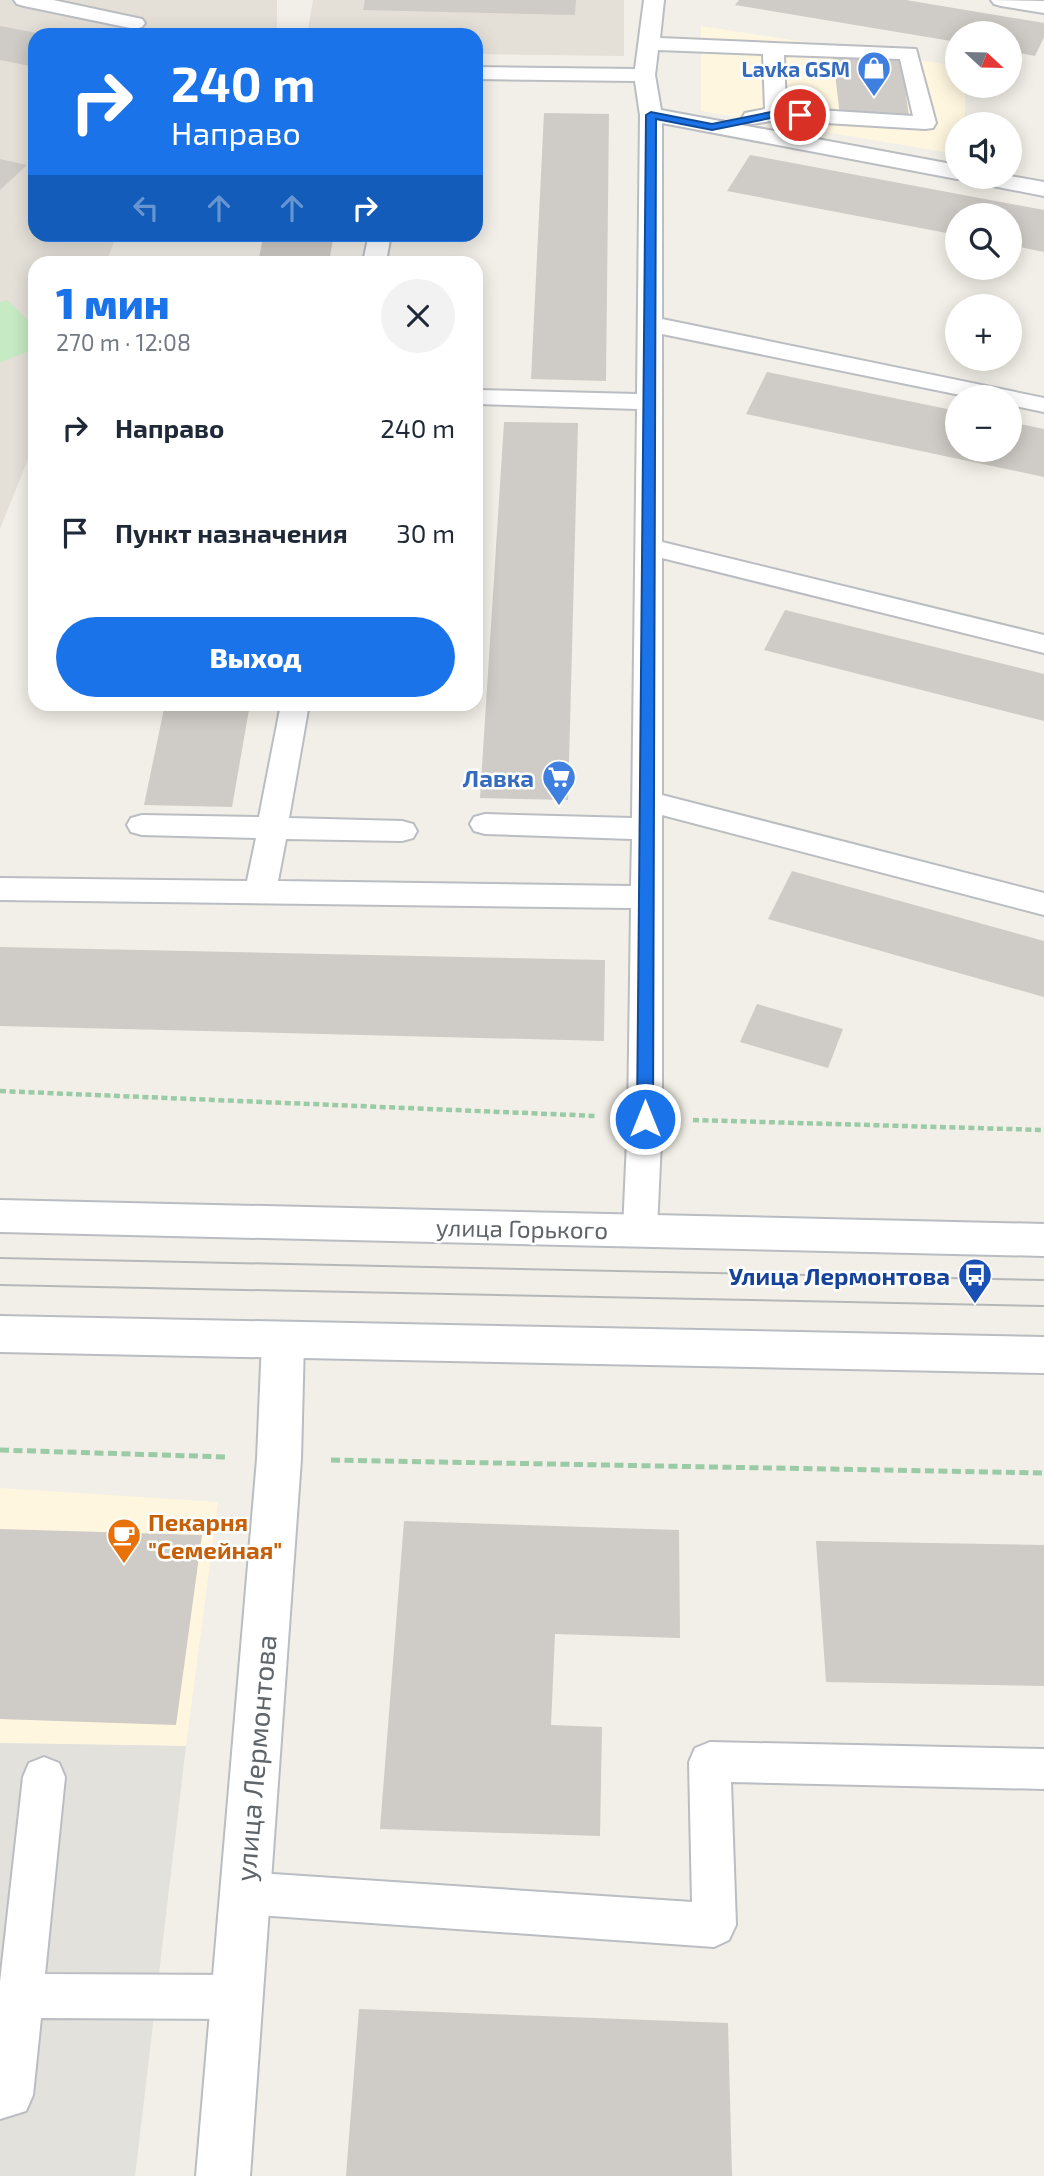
<!DOCTYPE html>
<html lang="ru">
<head>
<meta charset="utf-8">
<style>
	body { margin:0; font-family:"Exo 2",sans-serif; background:#f2f2f3; color:#1f2937; height:100vh; display:flex; flex-direction:column; font-size:26px; white-space:nowrap }
	* { box-sizing:border-box; margin:0 }
	p { font-size:23px; color:#747a83 }
	.icon { flex:none; width:38px; height:38px; fill:none; stroke:currentColor; stroke-width:2; stroke-linecap:round; stroke-linejoin:round }
	.map { position:relative; flex:1; overflow:hidden }
	.side { position:absolute; left:28px; top:256px; width:455px; height:455px; display:flex; flex-direction:column; background:#fff; border-radius:21px; box-shadow:0 4px 18px #0003 }
	.side>* { flex:none }
	.hud { position:absolute; left:28px; top:28px; width:455px; height:214px; border-radius:21px; box-shadow:0 4px 18px #0003; background:#1a73e8; color:#fff; overflow:hidden }
	.needle { width:46px; rotate:112deg }
	.tools { position:absolute; left:945px; top:21px; display:grid; gap:14px }
	.tools a { display:grid; place-items:center; width:77px; height:77px; border-radius:50%; background:#fff; box-shadow:0 4px 18px #0003; font-size:35px }
	.pin { position:absolute; display:grid; place-items:center; width:60px; height:60px; color:#fff; margin:-30px; border:4px solid #fff; border-radius:50%; box-shadow:0 2px 7px #0007 }
	.me { position:absolute; width:77px; margin:-38px; rotate:0deg; stroke-linejoin:round; filter:drop-shadow(0 0 5px #0008) }
	.turn { display:flex; align-items:center; gap:24px; height:147px; padding:0 28px; font-size:32px }
	.turn .icon { width:91px; height:91px; stroke-width:2.5 }
	.turn b { display:block; font-size:49px; line-height:60px }
	.lanes { display:flex; align-items:center; height:66px; padding:0 28px; background:#0003; justify-content:center; gap:35px; direction:ltr }
	.lanes .off { opacity:.35 }
	.round { display:grid; place-items:center; flex:none; width:74px; height:74px; border-radius:37px; background:#f2f2f3 }
	.headline { display:flex; align-items:center; justify-content:space-between; height:119px; padding:0 28px }
	h1 { font-size:42px; font-weight:800; line-height:52px; color:#1a73e8 }
	.action { display:flex; gap:14px; margin-top:auto; padding:14px 28px }
	.action a { flex:1; height:80px; border-radius:42px; background:#1a73e8; color:#fff; font-size:28px; font-weight:800; line-height:80px; text-align:center }
	ul { padding:0; list-style:none }
	li { display:flex; align-items:center; gap:21px; height:105px; padding:0 28px }
	li div { flex:1 }
	li b { display:block; font-size:26px }
	li em { font-style:normal }
	.map>svg:first-child { display:block }
	.commercial { fill:#fff6df }
	.industrial { fill:#e3e1dc }
	.education { fill:#e4e0d8 }
	.green { fill:#c6eac3 }
	.building { fill:#cfcbc6 }
	.lines { fill:none; stroke-linecap:round; stroke-linejoin:round }
	.service-casing { stroke:#babdc1; stroke-width:4 }
	.minor-casing { stroke:#babdc1; stroke-width:4 }
	.secondary-casing { stroke:#b9bcc1; stroke-width:4 }
	.path-far1 { stroke:#9bcba6; stroke-width:4.5; stroke-dasharray:6 3.5; stroke-linecap:butt }
	.path { stroke:#9bcba6; stroke-width:5; stroke-dasharray:9 4.5; stroke-linecap:butt }
	.service { fill:#fff; fill-rule:evenodd }
	.minor { fill:#fff; fill-rule:evenodd }
	.secondary { fill:#fff; fill-rule:evenodd }
	.tram { stroke:#b6b7b8; stroke-width:2 }
	.route { fill:#1a73e8; stroke:#114b97; stroke-width:2 }
	.labels { text-anchor:middle; dominant-baseline:central; stroke-width:5; stroke-linejoin:round; paint-order:stroke }
	.far-shop-label { font-size:21px; font-weight:bold; fill:#366cbe; stroke:#fff; text-anchor:end }
	.shop-label { font-size:24px; font-weight:bold; fill:#366cbe; stroke:#fff; text-anchor:end }
	.street-label { font-size:24px; fill:#5f6468; stroke:#fff }
	.transit-label { font-size:24px; font-weight:bold; fill:#164399; stroke:#fff; text-anchor:end }
	.food-label { font-size:24px; font-weight:bold; fill:#c56008; stroke:#fff; text-anchor:start }
	.near-street-label { font-size:28px; fill:#5f6468; stroke:#fff }
</style>
</head>
<body>
<div class="map">
<svg width="1044" height="2176" viewBox="0 0 1044 2176">
	<rect width="100%" height="100%" fill="#f1efe7"/>
	<g class="commercial">
		<path d="M701 26 957 66V86H965V124H957V154L701 111Z"/>
		<path d="M0 1488 218 1502 186 1746 0 1743Z"/>
	</g>
	<path class="industrial" d="M0 1743 186 1746 135 2176H0Z"/>
	<g class="education">
		<path d="M0 0H277V35H35V234L117 235 106 262H35V442L0 529Z"/>
		<path d="M313 0H624V56L476 54V35H307Z"/>
	</g>
	<path class="green" d="M7 300 35 327V349L0 362V302Z"/>
	<g class="building">
		<path d="M365 0H576L575 15 363 10Z"/>
		<path d="M739 0H906L1044 23V37L1035 56 1010 51V33H957V42L735 5Z"/>
		<path d="M0 26 42 34 35 35V67L0 60Z"/>
		<path d="M833 58 901 59 909 116 840 115Z"/>
		<path d="M544 113 609 114 606 381 531 379Z"/>
		<path d="M750 155 1044 210V252L1010 245V215H957V235L727 191Z"/>
		<path d="M0 159 27 165 0 190Z"/>
		<path d="M264 234H334L329 262H258Z"/>
		<path d="M767 372 957 411V450H1010V422L1044 429V477L746 414Z"/>
		<path d="M504 422 578 423 568 800 480 798Z"/>
		<path d="M785 610 1044 674V721L764 650Z"/>
		<path d="M165 704H250L232 807 144 805Z"/>
		<path d="M792 871 1044 941V997L768 919Z"/>
		<path d="M0 947 605 960 604 1041 0 1026Z"/>
		<path d="M757 1004 843 1029 828 1068 740 1042Z"/>
		<path d="M404 1521 679 1530 680 1638 555 1634 551 1725 602 1727 600 1836 380 1829Z"/>
		<path d="M0 1529 202 1535 176 1725 0 1719Z"/>
		<path d="M816 1541 1044 1545V1686L826 1682Z"/>
		<path d="M359 2009 728 2023 732 2176H346Z"/>
	</g>
	<g class="lines">
		<g class="service-casing">
			<g id="service">
				<path d="M14 0H53L142 19 145 23 142 27 135 29 24 6 17 4Z"/>
				<path d="M644 0H664L660 38 916 49 936 123 933 128 925 129 776 120 753 124 745 123 742 118 745 113 765 109 763 54 658 50 655 75 661 110 957 165V177H964L957 179 662 123V319L1044 398V412L1010 405V397H970L662 334V542L1044 635V653L662 558V795L1044 893V915L662 815V1119L657 1230 652 1240 640 1244 628 1240 623 1230 628 1119 631 908 0 900V878L247 881 256 838 142 835 131 832 127 825 131 818 142 815 259 817 281 704H309L289 818 402 821 413 824 417 831 413 838 402 841 286 839 278 881 631 886 632 839 485 834 474 831 470 824 474 817 485 814 632 818 637 409 476 404V390L637 394 640 115 635 81 476 79V67L635 69ZM784 55 900 59 913 116 786 108Z"/>
				<path d="M991 0 1044 1V13L1001 6 994 4Z"/>
				<path d="M1010 176 1044 182V196L972 182 969 177Z"/>
				<path d="M369 234H391L386 262H363Z"/>
				<path d="M710 1742 1044 1749V1789L731 1782 736 1925 729 1940 714 1947 244 1914 229 1908 222 1893 229 1878 244 1872 692 1902 689 1762 695 1748Z"/>
				<path d="M44 1757 59 1763 65 1777 45 1974 236 1975 252 1981 258 1997 252 2013 236 2019 41 2018 33 2095 26 2111 0 2119V1982L23 1777 29 1763Z"/>
			</g>
		</g>
		<g class="minor-casing">
			<path id="minor" d="M283 1323 298 1329 304 1341 301 1459 250 2176H196L257 1459 262 1341 268 1329Z"/>
		</g>
		<g class="secondary-casing">
			<g id="secondary">
				<path d="M0 1200 1044 1224V1256L0 1232Z"/>
				<path d="M0 1316 1044 1337V1373L0 1352Z"/>
			</g>
		</g>
		<g class="path-far1">
			<path d="M0 1091 597 1116"/>
			<path d="M693 1120 1044 1130"/>
		</g>
		<g class="path">
			<path d="M0 1450 228 1457"/>
			<path d="M331 1460 1044 1473"/>
		</g>
		<use href="#service" class="service"/>
		<use href="#minor" class="minor"/>
		<use href="#secondary" class="secondary"/>
		<g class="tram">
			<path d="M0 1258 1044 1280"/>
			<path d="M0 1285 1044 1306"/>
		</g>
	</g>
	<path class="route" d="M776 111 800 112 806 115 800 118 776 117 712 130 656 119 653 1119 645 1125 637 1119 646 115 651 112 712 124Z"/>
	<defs>
		<g id="shop-pin" transform="scale(1.75)"><path d="M0 17L-7.5 6A9.5 9.5 0 1 1 7.5 6Z" fill="#3f7fe0" stroke="#fff"/><path d="M-5-2.5h2.3a2.7 3.5 0 0 1 5.4 0H5L5.5 6h-11ZM-1.5-2.5h3a1.5 2.3 0 0 0-3 0Z" fill="#fff"/></g>
		<g id="supermarket-pin" transform="scale(1.75)"><path d="M0 17L-7.5 6A9.5 9.5 0 1 1 7.5 6Z" fill="#3f7fe0" stroke="#fff"/><path d="M-6-5.5h2.5l.6 2H6L4.5 2H-2.5L-4.4-4H-6ZM-1.5 3.2a1.3 1.3 0 1 0 .1 0ZM3 3.2a1.3 1.3 0 1 0 .1 0Z" fill="#fff"/></g>
		<g id="bus-pin" transform="scale(1.75)"><path d="M0 17L-7.5 6A9.5 9.5 0 1 1 7.5 6Z" fill="#1a4fb4" stroke="#fff"/><path d="M-5-6H5V4H4V6H2V4H-2V6H-4V4H-5ZM-3.5-4V0h7V-4ZM-3.5 1.2v1.5H-2V1.2ZM2 1.2v1.5H3.5V1.2Z" fill="#fff"/></g>
		<g id="cafe-pin" transform="scale(1.75)"><path d="M0 17L-7.5 6A9.5 9.5 0 1 1 7.5 6Z" fill="#e8710a" stroke="#fff"/><path d="M-5.5-4.5H6V0H3Q3 3.5 0 3.5H-2.5Q-5.5 3.5-5.5 0ZM3-3.2v2h1.7v-2ZM-6 4.5H4V6H-6Z" fill="#fff"/></g>
	</defs>
	<g fill-rule="evenodd">
		<use href="#shop-pin" x="874" y="68"/>
		<use href="#supermarket-pin" x="559" y="777"/>
		<use href="#bus-pin" x="975" y="1275"/>
		<use href="#cafe-pin" x="124" y="1535"/>
	</g>
	<g class="labels">
		<g class="far-shop-label">
			<text x="850" y="68">Lavka GSM</text>
		</g>
		<g class="shop-label">
			<text x="534" y="777">Лавка</text>
		</g>
		<g class="street-label">
			<text transform="translate(522 1228) rotate(1)">улица Горького</text>
		</g>
		<g class="transit-label">
			<text x="950" y="1275">Улица Лермонтова</text>
		</g>
		<g class="food-label">
			<text x="148" y="1521">Пекарня<tspan x="148" dy="28">"Семейная"</tspan></text>
		</g>
		<g class="near-street-label">
			<text transform="translate(255 1758) rotate(-85)">улица Лермонтова</text>
		</g>
	</g>
</svg>
<div class="tools">
<a><svg class="needle" viewBox="-14 -14 28 28"><path d="M0-13l5 13h-10z" fill="#e53935"/><path d="M0 13l5-13h-10z" fill="#747a83"/></svg></a>
<a><svg class="icon" aria-label="sound" viewBox="0 0 24 24"><path d="M4 9h4l5-4v14l-5-4H4zM17 9q2 3 0 6"/></svg></a>
<a><svg class="icon" aria-label="search" viewBox="0 0 24 24"><circle cx="10" cy="10" r="6"/><path d="M15 15l6 6"/></svg></a>
<a>+</a>
<a>−</a>
</div>
<div class="pin" style="left:800px;top:115px;background:#d93025"><svg class="icon" aria-label="arrive" viewBox="0 0 24 24"><path d="M6 21V4h12l-3 4 3 4H6"/></svg></div>
<svg class="me" style="left:645px;top:1119px" viewBox="-20 -20 40 40"><circle r="17" fill="#1a73e8" stroke="#fff" stroke-width="3"/><path d="M0-11L8 9 0 5-8 9z" fill="#fff"/></svg>
<div class="hud">
<div class="turn"><svg class="icon" aria-label="right" viewBox="0 0 24 24"><path d="M7 20v-9h11M14 6l5 5-5 5"/></svg><div><b>240 m</b>Направо</div></div>
<div class="lanes"><svg class="icon off" aria-label="left" viewBox="0 0 24 24"><path d="M17 20v-9H6M10 6l-5 5 5 5"/></svg><svg class="icon off" aria-label="ahead" viewBox="0 0 24 24"><path d="M12 20V5M6 11l6-6 6 6"/></svg><svg class="icon off" aria-label="ahead" viewBox="0 0 24 24"><path d="M12 20V5M6 11l6-6 6 6"/></svg><svg class="icon" aria-label="right" viewBox="0 0 24 24"><path d="M7 20v-9h11M14 6l5 5-5 5"/></svg></div>
</div>
<section class="side">
<div class="headline"><div><h1>1 мин</h1><p>270 m · 12:08</p></div><a class="round"><svg class="icon" aria-label="close" viewBox="0 0 24 24"><path d="M6 6l12 12M18 6L6 18"/></svg></a></div>
<ul>
<li><svg class="icon" aria-label="right" viewBox="0 0 24 24"><path d="M7 20v-9h11M14 6l5 5-5 5"/></svg><div><b>Направо</b></div><em>240 m</em></li>
<li><svg class="icon" aria-label="arrive" viewBox="0 0 24 24"><path d="M6 21V4h12l-3 4 3 4H6"/></svg><div><b>Пункт назначения</b></div><em>30 m</em></li>
</ul>
<div class="action"><a>Выход</a></div>
</section>
</div>
</body>
</html>
